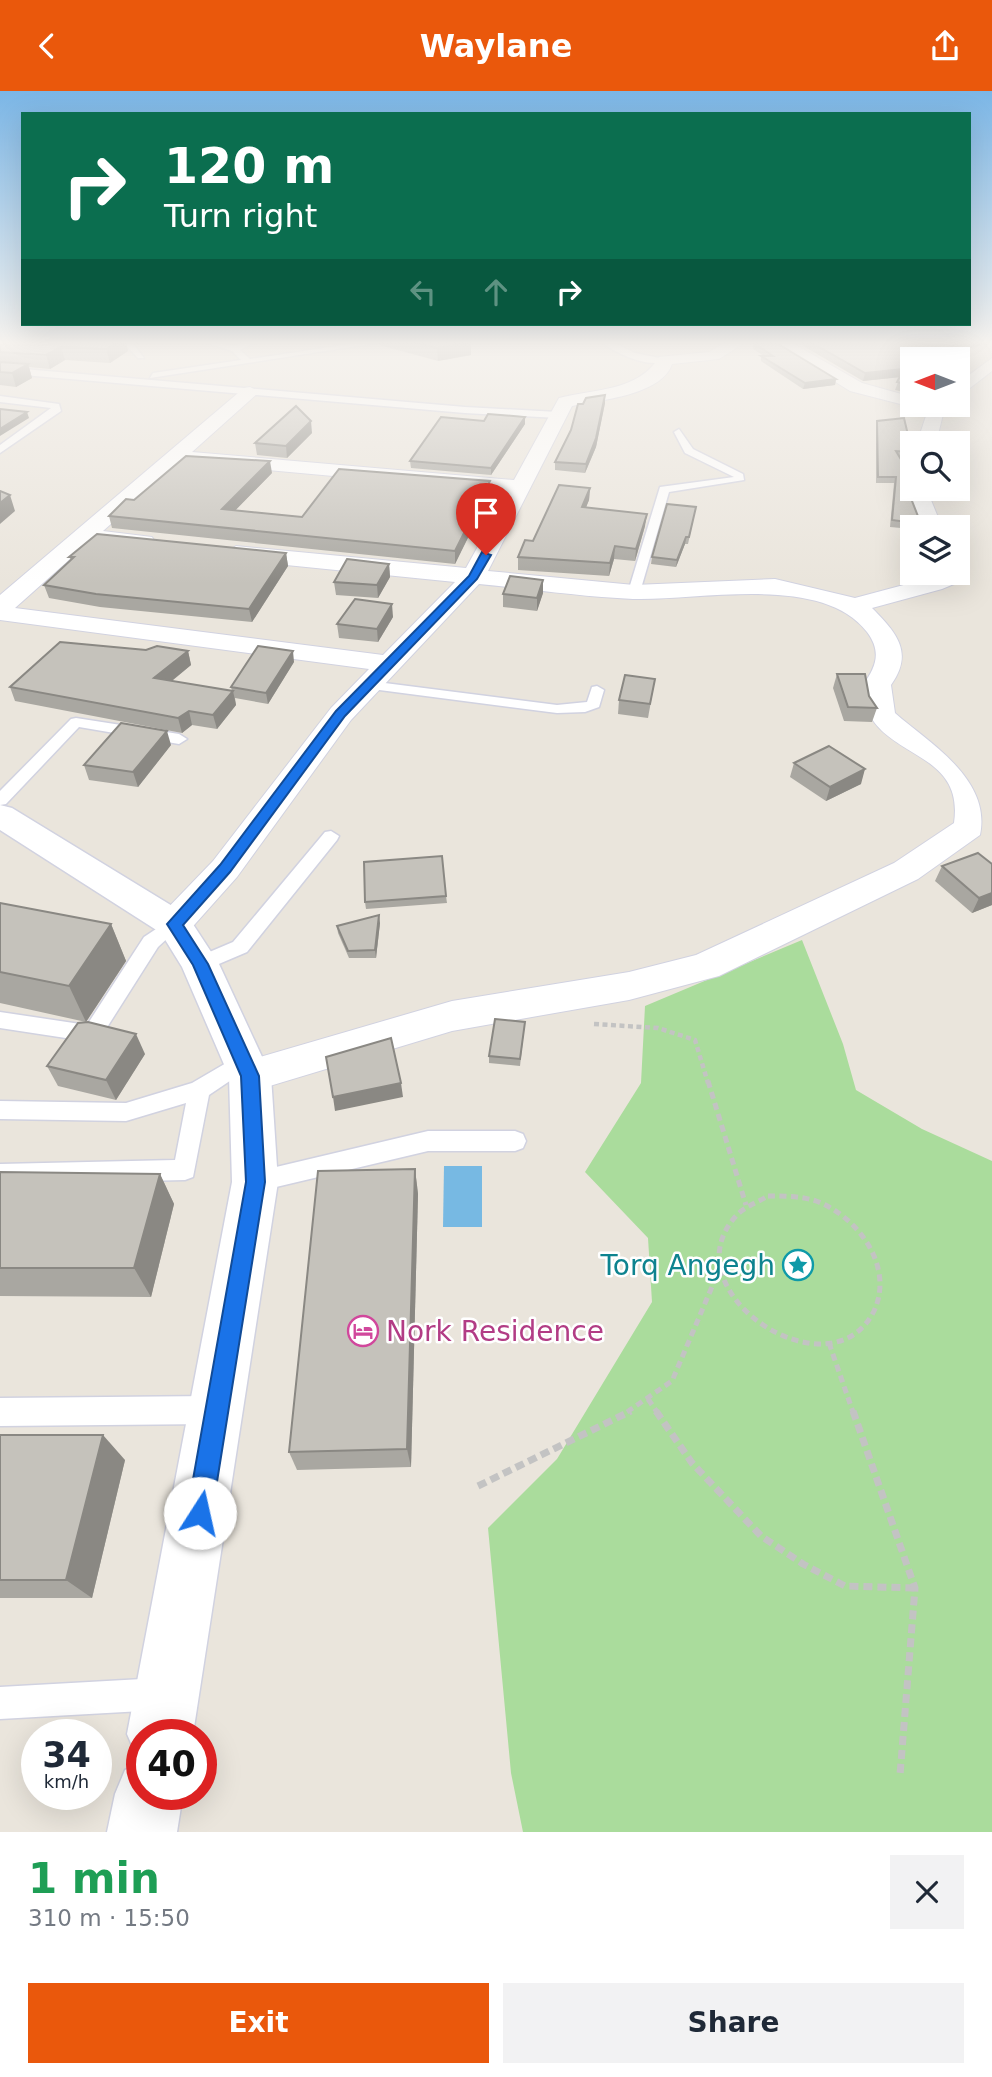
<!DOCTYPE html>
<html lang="en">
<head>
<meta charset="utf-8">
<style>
	body { margin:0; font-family:"DejaVu Sans",sans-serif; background:#f2f2f3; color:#1f2937; height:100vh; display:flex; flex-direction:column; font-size:26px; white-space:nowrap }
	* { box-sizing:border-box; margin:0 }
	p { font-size:23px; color:#747a83 }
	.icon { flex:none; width:38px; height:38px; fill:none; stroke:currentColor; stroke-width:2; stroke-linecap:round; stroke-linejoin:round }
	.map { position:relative; height:1741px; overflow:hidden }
	.side { display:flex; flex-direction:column; background:#fff; flex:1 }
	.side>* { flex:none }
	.hud { position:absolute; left:21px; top:21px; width:950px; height:214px; border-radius:0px; box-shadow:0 7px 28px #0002; background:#0b6e4f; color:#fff; overflow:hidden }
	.needle { width:46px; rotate:270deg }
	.controls { position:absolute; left:900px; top:256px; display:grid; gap:14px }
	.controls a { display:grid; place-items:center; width:70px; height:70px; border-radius:0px; background:#fff; box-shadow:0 7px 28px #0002; font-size:35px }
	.speed { position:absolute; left:21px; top:1628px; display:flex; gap:14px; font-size:35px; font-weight:700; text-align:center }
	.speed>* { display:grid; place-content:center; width:91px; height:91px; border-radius:50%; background:#fff; box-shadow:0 7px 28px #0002; line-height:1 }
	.speed small { font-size:18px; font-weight:400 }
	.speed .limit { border:10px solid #d22; background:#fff; color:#111 }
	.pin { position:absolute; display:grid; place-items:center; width:60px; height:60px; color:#fff; margin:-72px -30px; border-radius:50% 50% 50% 0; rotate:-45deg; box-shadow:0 0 7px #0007 }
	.pin .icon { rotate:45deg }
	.me { position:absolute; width:77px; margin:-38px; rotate:10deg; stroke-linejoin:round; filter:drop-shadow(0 0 5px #0008) }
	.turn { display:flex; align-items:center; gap:24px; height:147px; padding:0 28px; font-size:32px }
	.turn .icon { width:91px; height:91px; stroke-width:2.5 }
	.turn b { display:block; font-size:49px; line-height:60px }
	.lanes { display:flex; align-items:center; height:66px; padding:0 28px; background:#0003; justify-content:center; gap:35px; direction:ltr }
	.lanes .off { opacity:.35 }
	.round { display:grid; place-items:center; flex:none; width:74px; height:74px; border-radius:0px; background:#f2f2f3 }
	.headline { display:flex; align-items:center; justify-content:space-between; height:119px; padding:0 28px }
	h1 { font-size:42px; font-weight:700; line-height:52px; color:#1e9e55 }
	.button { display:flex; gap:14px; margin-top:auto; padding:14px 28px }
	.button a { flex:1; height:80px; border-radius:0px; background:#ea580c; color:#fff; font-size:28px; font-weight:700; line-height:80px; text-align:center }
	.button a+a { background:#f2f2f3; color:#1f2937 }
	header { display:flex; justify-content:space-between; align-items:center; height:91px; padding:0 28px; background:#ea580c; color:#fff; font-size:32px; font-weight:700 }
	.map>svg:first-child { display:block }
	.green { fill:#aadc9c }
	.water { fill:#77b9e3 }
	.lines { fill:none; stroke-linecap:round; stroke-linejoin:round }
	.lane-casing { stroke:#d1d2e0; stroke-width:3 }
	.street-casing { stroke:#d1d2e0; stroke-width:2 }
	.secondary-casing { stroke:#d1d2e0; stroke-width:3 }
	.path-far2 { stroke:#c3c3c3; stroke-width:4.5; stroke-dasharray:5 3.5; stroke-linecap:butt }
	.path-far1 { stroke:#c3c3c3; stroke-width:5; stroke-dasharray:7 4.5; stroke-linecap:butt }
	.path { stroke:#c3c3c3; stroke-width:7; stroke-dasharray:9 5; stroke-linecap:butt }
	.lane { fill:#fff; fill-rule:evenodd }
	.street { fill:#fff; fill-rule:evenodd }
	.secondary { fill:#fff; fill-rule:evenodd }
	.wall { fill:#a9a7a1 }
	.shaded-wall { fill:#8a8883 }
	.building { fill:#c5c2bb; stroke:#8a8883; stroke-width:2 }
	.route { fill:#1a73e8; stroke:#114b97; stroke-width:2 }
	.labels { text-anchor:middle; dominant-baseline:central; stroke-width:5; stroke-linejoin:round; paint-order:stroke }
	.near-culture-label { font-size:28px; fill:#0d838f; stroke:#fff; text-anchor:end }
	.near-hotel-label { font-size:28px; fill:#b23c85; stroke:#fff; text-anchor:start }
</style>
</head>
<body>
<header><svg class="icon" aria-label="back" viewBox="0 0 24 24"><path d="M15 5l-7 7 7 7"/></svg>Waylane<svg class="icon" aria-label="share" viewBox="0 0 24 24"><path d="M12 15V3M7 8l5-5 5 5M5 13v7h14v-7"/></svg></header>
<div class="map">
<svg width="992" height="1741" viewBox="0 0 992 1741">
	<rect width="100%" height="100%" fill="#eae5dc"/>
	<path class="green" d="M802 849 843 953 856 999 922 1038 992 1070V1741H523L511 1682 488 1437 557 1368 652 1211 648 1147 585 1081 641 992 645 915Z"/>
	<path class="water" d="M444 1075H482V1136H443Z"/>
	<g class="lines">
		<g class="lane-casing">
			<g id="lane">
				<path d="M121 249H130L144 267H138Z"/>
				<path d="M199 249 234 255 248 249H259L240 259 250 268 376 249H396L150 287 153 282 241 269 232 260Z"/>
				<path d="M599 249H608L635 262 669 269C650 279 614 262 599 249Z"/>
				<path d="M0 276 465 316 558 321 563 324 558 327 465 322 0 282Z"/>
				<path d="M0 305 59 313 61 320 0 362V354L51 317 0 311Z"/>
				<path d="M679 338 693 358 743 383 744 389 669 401 640 501 630 504 628 501 660 396 734 386 685 362 674 341Z"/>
				<path d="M369 590 557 614 587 611 592 596 597 595 604 599 599 616 585 621 557 622 364 597 362 594Z"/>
				<path d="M76 627 179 643 187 648 179 653 79 636 6 713 0 714V700L71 628Z"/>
				<path d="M331 740 339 745 337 749 247 861 207 878H193L190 873 193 868 233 851 325 741Z"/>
				<path d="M174 826 181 828 183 833 158 856 99 949 92 951 0 937V921L87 934 144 846Z"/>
				<path d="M245 961 252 963 256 969 252 975 209 1004 193 1086 185 1089 0 1093V1073L175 1069 186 1012 126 1030 0 1028V1010L126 1012 192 992Z"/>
				<path d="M428 1040H515L523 1043 526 1050 523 1057 515 1060H428L255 1101 247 1098 243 1091 247 1084 255 1081Z"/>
				<path d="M212 1305 222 1309 226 1319 222 1329 212 1333 0 1335V1307Z"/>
				<path d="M160 1587 171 1592 176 1603 171 1614 160 1619 0 1628V1596Z"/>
			</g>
		</g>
		<g class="street-casing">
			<g id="street">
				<path d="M730 249H749L719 268 672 273C662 304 600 309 572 315L488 480 634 494 775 488 855 507 926 488 939 481H957L959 476 963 481 954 493 942 498 872 517C897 542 914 562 891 594L895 622C926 650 992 687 980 744L918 788 719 885 629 909 452 940 250 1001 236 997 230 985 236 973 452 910 629 881 696 864 894 772 954 732C966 651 863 671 863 594 876 576 882 561 867 541 822 482 699 510 633 508 582 506 530 498 479 493L351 629 237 786 187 842 174 846 161 842 156 833 161 824 213 770 331 617 369 578 0 529V504L244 297 250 296 259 301 192 361 514 389 559 307C595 298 639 300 659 266L709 261ZM180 371 508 401 466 477 236 455 225 462 236 469 455 491 383 564 15 517 89 451 144 458 152 456 155 451 152 446 103 440Z"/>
				<path d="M768 249H787L862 292 912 306V313H919L912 316 850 300Z"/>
				<path d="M992 267V280L957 307V293Z"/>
				<path d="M930 313H951L944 319 936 352H917Z"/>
				<path d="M912 392V397H926L942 436H920L906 397Z"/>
			</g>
		</g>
		<g class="secondary-casing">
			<g id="secondary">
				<path d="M0 714 12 717 187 824 219 873 271 985 278 1091 193 1643H142V1669L137 1666 127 1643 232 1091 229 985 182 876 161 842 0 739Z"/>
				<path d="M142 1672V1703H183L177 1741H107L115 1703 125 1679Z"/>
			</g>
		</g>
		<path class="path-far2" d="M594 933 658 937 695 949 708 992"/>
		<g class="path-far1">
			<path d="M708 990 746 1114"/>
			<path d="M768 1105C784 1105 801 1105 816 1110 857 1125 895 1175 874 1220 830 1308 667 1200 736 1125 744 1116 758 1111 768 1105Z"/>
			<path d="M829 1252 853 1321"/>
			<path d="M648 1308 657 1321"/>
			<path d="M627 1321 672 1290 720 1177"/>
		</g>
		<g class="path">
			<path d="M656 1320 692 1372 761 1445 803 1473 845 1495 915 1497"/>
			<path d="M853 1320 915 1497 900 1684"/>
			<path d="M478 1395 631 1320"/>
		</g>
		<use href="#lane" class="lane"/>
		<use href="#street" class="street"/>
		<use href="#secondary" class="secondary"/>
	</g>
	<g class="wall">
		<path d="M10 249H125L128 260 110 272 65 269 50 278 29 276 32 287 16 296 0 294V255Z"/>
		<path d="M379 249H468L471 251V264L438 270 379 254Z"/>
		<path d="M801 249H988L987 253 924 267 912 300 904 301 895 299 900 286 863 290 800 253Z"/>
		<path d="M754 252 836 288 835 294 803 298 761 270V265H764L753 258Z"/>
		<path d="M605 312 596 356 585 382 555 379V371L583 313Z"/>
		<path d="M525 326V333L491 384 411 377 410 370 484 330Z"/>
		<path d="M877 330 912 361 910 367 900 366 911 385 909 391 906 394 921 433 920 436H912V438L890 436 894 392H876V336Z"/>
		<path d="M312 342 287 367 257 364 255 352Z"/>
		<path d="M272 382 235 419 302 426 490 390V402L455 473 112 437 109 425Z"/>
		<path d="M590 397 589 409 586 416 645 435 635 470 614 468 609 485 518 479V466L533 450Z"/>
		<path d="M696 416 688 453H685L676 476 651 473 652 466Z"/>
		<path d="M286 462 288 475 252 531 100 516 49 507 44 494 71 469 69 466Z"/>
		<path d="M389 473 390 486 378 507 336 504 334 491Z"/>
		<path d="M543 502 537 520 503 516V503Z"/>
		<path d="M393 526 378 551 339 547 337 533Z"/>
		<path d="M146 559 188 560 191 574 172 590 232 600 231 596 294 571 268 613 235 607 236 614 217 638 192 634 182 642 15 610 10 596Z"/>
		<path d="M837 583 869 605 877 617 872 631 844 630 833 597Z"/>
		<path d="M655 588 648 627 618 623 619 609Z"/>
		<path d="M171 654 138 696 89 689 84 674Z"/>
		<path d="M794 672 861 693 826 710 790 686Z"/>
		<path d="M992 773V814L972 822 935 790 942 775Z"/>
		<path d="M446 805 447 812 366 818 365 811Z"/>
		<path d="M0 812 111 833 126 870 86 931 0 912Z"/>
		<path d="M380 832 376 867H349L338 842 337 835Z"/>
		<path d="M525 931 520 975 489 972V965Z"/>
		<path d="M145 963 116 1009 58 995 47 975Z"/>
		<path d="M415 1078 418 1103 411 1376 297 1379 289 1361Z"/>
		<path d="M0 1081 160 1083 174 1113 151 1206 0 1205Z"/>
		<path d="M0 1344 125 1369 92 1507H0Z"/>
	</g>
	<g class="shaded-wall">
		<path d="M120 249H125L128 260 110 272 106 258Z"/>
		<path d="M136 249H143L137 253Z"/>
		<path d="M972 249H988L987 253 922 268 913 263Z"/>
		<path d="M471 251V264L438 270 437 257Z"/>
		<path d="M61 256 65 269 50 278 46 264Z"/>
		<path d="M28 273 32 287 16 296 12 282Z"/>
		<path d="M904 278 901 286 863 290 865 282Z"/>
		<path d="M836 288 835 294 803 298 805 292Z"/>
		<path d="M912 292V300L904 301 907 293Z"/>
		<path d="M605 304V312L596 356 585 382 586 373Z"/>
		<path d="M27 321 29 327 0 345V338Z"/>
		<path d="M525 326V333L491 384V377Z"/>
		<path d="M311 330 312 342 287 367 286 355Z"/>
		<path d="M270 370 272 382 224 431 222 418Z"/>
		<path d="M490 390V402L455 473V460Z"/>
		<path d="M590 397 589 409 581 429 582 416Z"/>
		<path d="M10 404 15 420 0 433V412Z"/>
		<path d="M647 423 645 435 635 470 636 458Z"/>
		<path d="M686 446 685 453 676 476 677 469Z"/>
		<path d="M615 455 614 468 609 485 610 472Z"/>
		<path d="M286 462 288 475 252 531 249 518Z"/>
		<path d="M389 473 390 486 378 507 377 494Z"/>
		<path d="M543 489V502L537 520V507Z"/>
		<path d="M392 513 393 526 378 551 377 538Z"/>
		<path d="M188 560 191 574 158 601 154 587Z"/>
		<path d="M293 560 294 571 268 613 266 602Z"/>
		<path d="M233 600 236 614 217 638 213 624Z"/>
		<path d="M189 620 192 634 182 642 178 627Z"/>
		<path d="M167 640 171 654 138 696 133 681Z"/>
		<path d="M865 678 861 693 826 710 830 696Z"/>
		<path d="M992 802V814L972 822 979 807Z"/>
		<path d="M379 824 380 832 376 867 375 859Z"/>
		<path d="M111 833 126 870 86 931 69 895Z"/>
		<path d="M136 943 145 963 116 1009 106 989Z"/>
		<path d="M401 992 403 1006 335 1020 333 1006Z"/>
		<path d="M415 1078 418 1103 411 1376 407 1358Z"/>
		<path d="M160 1083 174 1113 151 1206 134 1177Z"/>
		<path d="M103 1344 125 1369 92 1507 66 1489Z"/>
	</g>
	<g class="building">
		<path d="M10 249H120L106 258 61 256 46 264 0 261V255Z"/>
		<path d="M407 249H468L471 251 437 257Z"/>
		<path d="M807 249H972L913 263 926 268H912V292L907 293 897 291 904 278 865 282Z"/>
		<path d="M775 251 836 288 805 292 761 265H773L754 252Z"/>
		<path d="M0 271 28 273 12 282 0 281Z"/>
		<path d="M605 304 596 347 586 373 555 371 571 339 578 313H583L586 307Z"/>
		<path d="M296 315 311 330 286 355 255 352Z"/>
		<path d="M0 318 27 321 0 338Z"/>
		<path d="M488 323 525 326 491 377 410 370 441 326 484 330Z"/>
		<path d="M904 327 912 361 896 360 911 385 905 392 921 433 892 429 896 386H878L877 330Z"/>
		<path d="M186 365 270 370 222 418 302 426 339 378 490 390 455 460 109 425 126 408 134 409Z"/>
		<path d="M559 394 590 397 582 416 647 423 636 458 615 455 610 472 518 466 525 449 533 450Z"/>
		<path d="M0 400 10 404 0 412Z"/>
		<path d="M667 413 696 416 689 446H686L677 469 652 466Z"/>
		<path d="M97 443 286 462 249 518 96 503 44 494 74 466H69Z"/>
		<path d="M347 468 389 473 377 494 334 491Z"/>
		<path d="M510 485 543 489 537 507 503 503Z"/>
		<path d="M355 508 392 513 377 538 337 533Z"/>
		<path d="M60 551 146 559 157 555 188 560 154 587 233 600 213 624 189 620 178 627 10 596Z"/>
		<path d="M258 555 293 560 266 602 231 596Z"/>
		<path d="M837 583H865L869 605 877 617 848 616Z"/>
		<path d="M625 584 655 588 650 613 619 609Z"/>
		<path d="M121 632 167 640 133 681 84 674Z"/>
		<path d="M829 655 865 678 830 696 794 672Z"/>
		<path d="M978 762 992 773V802L979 807 942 775Z"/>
		<path d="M442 765 446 805 365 811 364 771Z"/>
		<path d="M0 812 111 833 69 895 0 881Z"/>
		<path d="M379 824 375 859 348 860 337 835Z"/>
		<path d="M495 928 525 931 520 968 489 965Z"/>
		<path d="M88 931 136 943 106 989 47 975 78 932Z"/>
		<path d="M391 947 401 992 333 1006 326 966Z"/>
		<path d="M415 1078 407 1358 289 1361 318 1080Z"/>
		<path d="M0 1081 160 1083 134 1177H0Z"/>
		<path d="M0 1344H103L66 1489H0Z"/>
	</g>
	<linearGradient id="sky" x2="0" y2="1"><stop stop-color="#7bb6e6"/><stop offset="0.51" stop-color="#f6f3ef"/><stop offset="1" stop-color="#f6f3ef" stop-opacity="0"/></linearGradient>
	<rect width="992" height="493" fill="url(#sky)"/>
	<path class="route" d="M482 461 491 464 477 488 345 625 230 781 183 834 208 873 259 985 265 1091 212 1422 208 1431 200 1434 191 1431 187 1422 246 1091 241 985 193 874 167 833 220 774 336 620 469 485Z"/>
	<defs>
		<g id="sight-ring" transform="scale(1.575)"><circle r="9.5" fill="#fff" stroke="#0f9aa8" stroke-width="1.5"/><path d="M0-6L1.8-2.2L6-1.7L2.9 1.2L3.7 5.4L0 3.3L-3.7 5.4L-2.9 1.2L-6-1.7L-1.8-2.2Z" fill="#0f9aa8"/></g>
		<g id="hotel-ring" transform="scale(1.575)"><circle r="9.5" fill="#fff" stroke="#d1479c" stroke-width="1.5"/><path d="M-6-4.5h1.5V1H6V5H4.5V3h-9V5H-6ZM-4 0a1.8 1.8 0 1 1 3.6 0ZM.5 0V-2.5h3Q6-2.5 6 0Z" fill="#d1479c"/></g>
	</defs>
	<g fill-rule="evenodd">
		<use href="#sight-ring" x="798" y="1174"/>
		<use href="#hotel-ring" x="363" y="1240"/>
	</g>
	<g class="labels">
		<g class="near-culture-label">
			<text x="775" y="1174">Torq Angegh</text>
		</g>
		<g class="near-hotel-label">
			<text x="386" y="1240">Nork Residence</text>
		</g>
	</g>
</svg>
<div class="controls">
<a><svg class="needle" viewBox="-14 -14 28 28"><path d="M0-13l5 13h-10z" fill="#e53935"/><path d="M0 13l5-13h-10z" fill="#747a83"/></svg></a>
<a><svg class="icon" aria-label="search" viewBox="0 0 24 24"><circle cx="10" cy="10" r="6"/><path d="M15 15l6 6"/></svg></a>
<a><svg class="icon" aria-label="layers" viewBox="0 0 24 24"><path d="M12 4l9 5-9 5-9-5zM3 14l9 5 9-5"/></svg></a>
</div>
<div class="speed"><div>34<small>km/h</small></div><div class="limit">40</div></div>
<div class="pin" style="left:486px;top:464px;background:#d93025"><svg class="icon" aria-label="arrive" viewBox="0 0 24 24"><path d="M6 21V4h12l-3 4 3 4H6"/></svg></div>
<svg class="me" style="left:200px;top:1422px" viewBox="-20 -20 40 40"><circle r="19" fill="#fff"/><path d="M0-13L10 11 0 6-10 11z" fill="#1a73e8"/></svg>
<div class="hud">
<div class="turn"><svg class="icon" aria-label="right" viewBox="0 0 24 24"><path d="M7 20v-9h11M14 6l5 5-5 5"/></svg><div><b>120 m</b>Turn right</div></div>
<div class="lanes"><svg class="icon off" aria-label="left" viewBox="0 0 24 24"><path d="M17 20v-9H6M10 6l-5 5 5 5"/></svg><svg class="icon off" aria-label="ahead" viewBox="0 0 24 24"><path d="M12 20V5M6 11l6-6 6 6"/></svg><svg class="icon" aria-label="right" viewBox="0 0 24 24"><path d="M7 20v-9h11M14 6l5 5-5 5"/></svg></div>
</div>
</div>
<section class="side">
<div class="headline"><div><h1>1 min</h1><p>310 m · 15:50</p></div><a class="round"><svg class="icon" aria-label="close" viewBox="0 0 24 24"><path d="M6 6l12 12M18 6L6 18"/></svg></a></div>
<div class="button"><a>Exit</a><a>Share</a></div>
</section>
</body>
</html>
